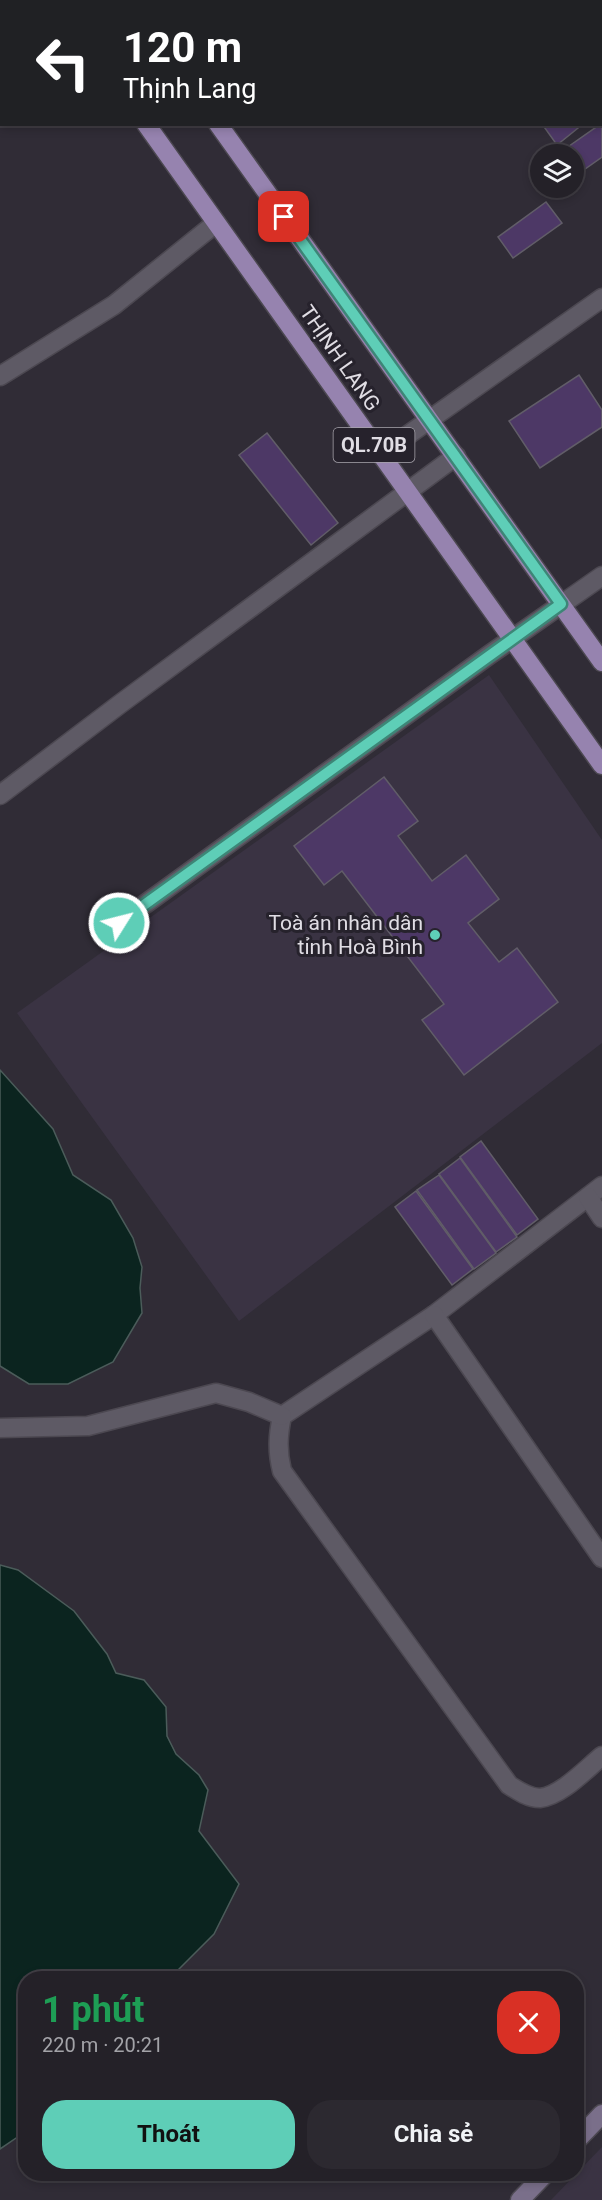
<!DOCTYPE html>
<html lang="vi">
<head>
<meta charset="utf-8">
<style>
	body { margin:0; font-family:Roboto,sans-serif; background:#2c2930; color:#f1f3f6; height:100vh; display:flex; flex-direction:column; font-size:22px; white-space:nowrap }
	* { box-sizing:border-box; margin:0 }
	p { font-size:20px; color:#a3a3a8 }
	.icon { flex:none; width:33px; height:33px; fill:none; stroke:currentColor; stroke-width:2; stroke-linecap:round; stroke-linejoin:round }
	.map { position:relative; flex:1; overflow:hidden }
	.details { position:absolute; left:18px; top:1971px; width:566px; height:210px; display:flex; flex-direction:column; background:#242128; border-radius:24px; box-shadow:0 3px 9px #0003,0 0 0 2px #413e45 }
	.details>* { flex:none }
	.top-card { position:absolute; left:0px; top:0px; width:603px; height:126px; box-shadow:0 3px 9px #0003,0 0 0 2px #413e45; background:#202124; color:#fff; overflow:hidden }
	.fabs { position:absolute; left:530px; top:144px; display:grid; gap:12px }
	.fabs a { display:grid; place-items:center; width:54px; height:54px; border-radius:50%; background:#242128; box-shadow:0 3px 9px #0003,0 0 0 2px #413e45; font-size:30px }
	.pin { position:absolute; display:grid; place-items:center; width:51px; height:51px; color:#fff; margin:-26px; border-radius:12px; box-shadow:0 3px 9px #0006 }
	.me { position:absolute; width:66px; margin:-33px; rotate:54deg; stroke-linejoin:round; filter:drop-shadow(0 0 4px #0008) }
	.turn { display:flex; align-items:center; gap:21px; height:126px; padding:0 24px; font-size:27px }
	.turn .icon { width:78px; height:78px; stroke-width:2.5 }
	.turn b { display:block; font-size:42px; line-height:51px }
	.round { display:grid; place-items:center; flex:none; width:63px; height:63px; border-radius:24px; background:#2c2930 }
	.overview { display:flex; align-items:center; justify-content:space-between; height:102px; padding:0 24px }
	h1 { font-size:36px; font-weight:700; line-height:45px; color:#1e9e55 }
	.action { display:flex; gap:12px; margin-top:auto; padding:12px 24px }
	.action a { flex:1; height:69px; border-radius:24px; background:#5eceb7; color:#111; font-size:24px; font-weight:700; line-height:69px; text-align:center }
	.action a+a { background:#2c2930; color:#f1f3f6 }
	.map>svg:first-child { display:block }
	.built { fill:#3a3343 }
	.water { fill:#0b241f; stroke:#4b5c5a; stroke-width:1.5 }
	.building { fill:#4d3866; stroke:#615d68; stroke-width:1.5 }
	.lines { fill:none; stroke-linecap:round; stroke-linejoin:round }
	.street-casing { stroke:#4c4851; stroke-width:21 }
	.secondary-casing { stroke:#4c4851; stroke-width:21 }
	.primary-casing { stroke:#4c4851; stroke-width:21 }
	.street { stroke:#5e5a65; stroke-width:18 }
	.secondary { stroke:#7a6f8a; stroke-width:18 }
	.primary { stroke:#9683af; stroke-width:18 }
	.route-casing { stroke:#3d8677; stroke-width:15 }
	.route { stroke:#5eceb7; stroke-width:10 }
	.poi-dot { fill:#5eceb7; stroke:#26222c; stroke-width:2 }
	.labels { text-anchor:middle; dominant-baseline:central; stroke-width:6; stroke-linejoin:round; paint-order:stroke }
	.shield { fill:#26222c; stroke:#a8a5ad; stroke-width:1.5 }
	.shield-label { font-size:20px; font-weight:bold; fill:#e0dde4 }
	.street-label { font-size:21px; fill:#e0dde4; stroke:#26222c }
	.poi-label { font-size:21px; fill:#e0dde4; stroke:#26222c; text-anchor:end }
</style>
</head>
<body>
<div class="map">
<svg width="602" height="2200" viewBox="0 0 602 2200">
	<rect width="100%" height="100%" fill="#302c36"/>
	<g class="built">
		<path d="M489 675 602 840V1043L239 1321 17 1013Z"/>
		<path d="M602 2147V2200H551Z"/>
	</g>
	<g class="water">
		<path d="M0 1070 53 1129 73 1175 111 1200 133 1238 142 1267 140 1288 142 1313 113 1362 68 1384H29L0 1366Z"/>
		<path d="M0 1565 18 1570 74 1611 107 1654 116 1673 144 1680 166 1707 167 1736 176 1754 199 1775 208 1790 199 1831 239 1884 214 1934 170 1978H26L25 2127 19 2136 0 2149Z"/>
	</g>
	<g class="building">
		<path d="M329 0H401L399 2Z"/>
		<path d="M419 0H479L417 2Z"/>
		<path d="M602 123V157L578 174 573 166V154H565L562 151Z"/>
		<path d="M542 124H583L557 145Z"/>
		<path d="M546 202 562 223 513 258 498 237Z"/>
		<path d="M579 375 602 410V427L540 468 509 421Z"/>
		<path d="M267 433 338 523 311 545 239 455Z"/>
		<path d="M384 777 418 821 398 836 432 881 466 855 499 899 468 923 499 962 517 948 558 1002 464 1075 422 1020 444 1004 342 871 324 885 294 846Z"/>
		<path d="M481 1141 538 1219 517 1235 460 1157Z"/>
		<path d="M460 1158 517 1237 496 1252 439 1174Z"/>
		<path d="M439 1175 496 1253 474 1269 417 1190Z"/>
		<path d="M416 1191 473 1269 452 1285 395 1207Z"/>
	</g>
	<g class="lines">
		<g class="street-casing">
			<g id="street">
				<path d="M0 376 114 305 216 223"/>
				<path d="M381 454 602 298"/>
				<path d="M0 795 120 704 456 456"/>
				<path d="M119 923 489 655 602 576"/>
				<path d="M602 1186 434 1315 282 1416C278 1435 277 1451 282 1471L509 1785C518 1791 529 1798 540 1798 561 1796 586 1769 602 1756"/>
				<path d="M588 1197 602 1218"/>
				<path d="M434 1315 602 1558"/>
				<path d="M0 1428 88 1426 216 1393 249 1402 282 1416"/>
			</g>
		</g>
		<g class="secondary-casing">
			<g id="secondary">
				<path d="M576 2141 602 2114"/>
				<path d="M520 2200 545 2174"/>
			</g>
		</g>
		<g class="primary-casing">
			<g id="primary">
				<path d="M57 0 58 2"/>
				<path d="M128 0 129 2"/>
				<path d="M146 124 602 765"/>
				<path d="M218 124 602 662"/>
			</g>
		</g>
		<use href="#street" class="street"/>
		<use href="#secondary" class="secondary"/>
		<use href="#primary" class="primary"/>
	</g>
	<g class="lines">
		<g class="route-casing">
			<path id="route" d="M119 923 561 604 284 217"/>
		</g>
		<use href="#route" class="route"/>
	</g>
	<circle class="poi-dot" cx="435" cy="935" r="6"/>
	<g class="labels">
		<rect class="shield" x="333.5" y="428" width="81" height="34" rx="4.5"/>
		<g class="shield-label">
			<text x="374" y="445">QL.70B</text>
		</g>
		<g class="street-label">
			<text transform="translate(340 358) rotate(55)">THỊNH LANG</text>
		</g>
		<g class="poi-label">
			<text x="423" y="923">Toà án nhân dân<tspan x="423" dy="24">tỉnh Hoà Bình</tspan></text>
		</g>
	</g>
</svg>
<div class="fabs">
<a><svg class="icon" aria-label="layers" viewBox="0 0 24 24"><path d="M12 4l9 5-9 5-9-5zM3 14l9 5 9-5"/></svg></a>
</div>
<div class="pin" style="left:284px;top:217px;background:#d93025"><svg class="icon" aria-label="arrive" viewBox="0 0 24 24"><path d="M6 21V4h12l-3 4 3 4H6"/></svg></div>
<svg class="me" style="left:119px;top:923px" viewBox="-20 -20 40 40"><circle r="17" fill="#5eceb7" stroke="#fff" stroke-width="3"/><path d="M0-11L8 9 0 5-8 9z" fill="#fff"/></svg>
<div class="top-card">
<div class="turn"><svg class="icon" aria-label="left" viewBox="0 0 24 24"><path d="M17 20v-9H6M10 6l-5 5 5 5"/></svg><div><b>120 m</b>Thịnh Lang</div></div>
</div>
<section class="details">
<div class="overview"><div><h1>1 phút</h1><p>220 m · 20:21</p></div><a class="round" style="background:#d93025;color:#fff"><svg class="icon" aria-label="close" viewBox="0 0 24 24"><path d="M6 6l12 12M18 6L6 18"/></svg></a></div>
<div class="action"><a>Thoát</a><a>Chia sẻ</a></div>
</section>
</div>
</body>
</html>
